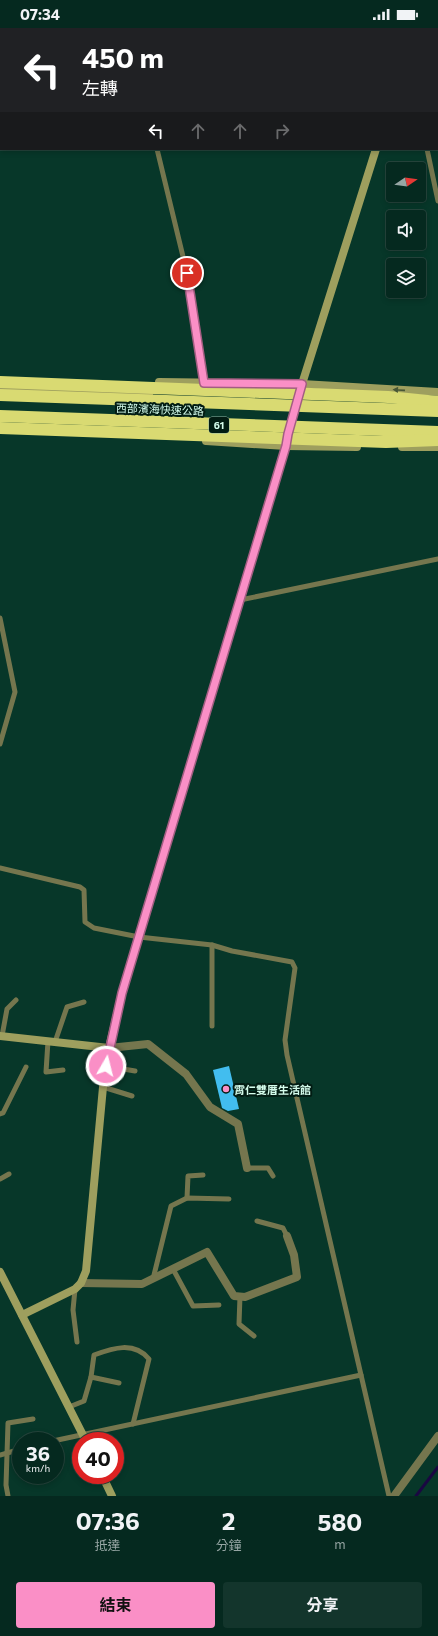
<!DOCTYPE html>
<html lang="zh-TW">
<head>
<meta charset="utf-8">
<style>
	body { margin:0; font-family:Commissioner,"Noto Sans TC",sans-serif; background:#13352c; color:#f1f3f6; height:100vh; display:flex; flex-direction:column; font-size:15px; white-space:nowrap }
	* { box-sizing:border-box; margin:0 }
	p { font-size:13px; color:#97a6a4 }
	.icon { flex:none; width:22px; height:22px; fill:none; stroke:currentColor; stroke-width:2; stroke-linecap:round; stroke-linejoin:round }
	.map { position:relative; height:1468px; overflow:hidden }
	.drawer { display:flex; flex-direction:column; background:#05291f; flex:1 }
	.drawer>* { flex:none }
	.banner { position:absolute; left:0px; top:0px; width:438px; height:122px; box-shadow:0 2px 6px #0003,0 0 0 1px #26453d; background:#202124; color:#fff; overflow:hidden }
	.needle { width:26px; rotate:77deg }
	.buttons { position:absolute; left:386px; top:134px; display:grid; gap:8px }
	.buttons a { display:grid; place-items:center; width:40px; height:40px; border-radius:4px; background:#05291f; box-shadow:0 2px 6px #0003,0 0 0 1px #26453d; font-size:20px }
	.speed { position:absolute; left:12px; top:1404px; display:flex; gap:8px; font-size:20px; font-weight:700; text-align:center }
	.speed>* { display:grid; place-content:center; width:52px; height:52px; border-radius:50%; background:#05291f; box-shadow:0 2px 6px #0003,0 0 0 1px #26453d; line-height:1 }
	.speed small { font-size:10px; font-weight:400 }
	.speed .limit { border:6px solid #d22; background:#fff; color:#111 }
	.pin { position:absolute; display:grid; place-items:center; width:34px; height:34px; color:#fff; margin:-17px; border:2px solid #fff; border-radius:50%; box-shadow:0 1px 4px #0007 }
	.me { position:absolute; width:44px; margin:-22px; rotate:8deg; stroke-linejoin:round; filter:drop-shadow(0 0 3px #0008) }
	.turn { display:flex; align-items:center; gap:14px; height:84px; padding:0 16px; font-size:18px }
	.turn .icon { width:52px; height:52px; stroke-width:2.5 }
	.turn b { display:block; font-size:28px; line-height:34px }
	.lanes { display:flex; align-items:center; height:38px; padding:0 16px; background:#0003; justify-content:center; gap:20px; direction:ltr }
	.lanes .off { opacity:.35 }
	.eta { display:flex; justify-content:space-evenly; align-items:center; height:68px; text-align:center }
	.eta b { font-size:24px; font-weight:700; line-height:28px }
	.button { display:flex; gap:8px; margin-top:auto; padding:8px 16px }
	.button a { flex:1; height:46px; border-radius:4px; background:#fa8fc6; color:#111; font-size:16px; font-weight:700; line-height:46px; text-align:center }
	.button a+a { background:#13352c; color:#f1f3f6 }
	.status { display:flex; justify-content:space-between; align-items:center; height:28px; padding:0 20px; background:#05291f; direction:ltr }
	.status svg { height:11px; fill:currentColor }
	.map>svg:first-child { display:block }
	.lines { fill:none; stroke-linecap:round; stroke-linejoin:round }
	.stream { stroke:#1a0742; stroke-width:3 }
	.building { fill:#42bdef }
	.lane { stroke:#75764e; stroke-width:5 }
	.street { stroke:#75764e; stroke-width:8 }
	.secondary { stroke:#9e9f5e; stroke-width:8 }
	.highway-bridge { stroke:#d9da72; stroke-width:12 }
	.oneway { fill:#485735 }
	.route-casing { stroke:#a25d81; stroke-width:10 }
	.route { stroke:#fa8fc6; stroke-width:7 }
	.poi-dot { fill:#fa8fc6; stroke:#021c13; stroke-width:1.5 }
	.labels { text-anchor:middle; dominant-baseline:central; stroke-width:4; stroke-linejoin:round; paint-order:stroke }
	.shield { fill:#021c13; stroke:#95b9ab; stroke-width:1 }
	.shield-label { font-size:10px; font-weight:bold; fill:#d4fcec }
	.street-label { font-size:11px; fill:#d4fcec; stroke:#021c13 }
	.poi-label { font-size:11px; font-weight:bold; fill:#d4fcec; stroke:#021c13; text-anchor:start }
</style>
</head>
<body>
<div class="status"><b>07:34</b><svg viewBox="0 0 49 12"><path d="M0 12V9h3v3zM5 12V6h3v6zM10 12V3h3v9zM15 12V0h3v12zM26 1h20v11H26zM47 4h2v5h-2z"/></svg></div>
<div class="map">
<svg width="438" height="1468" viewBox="0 0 438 1468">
	<rect width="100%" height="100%" fill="#073729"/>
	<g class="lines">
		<path class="stream" d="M416 1468 438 1439"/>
	</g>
	<path class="building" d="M229 1038 239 1081 228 1083 222 1080 213 1042Z"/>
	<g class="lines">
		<g class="lane">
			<path d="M86 0V1"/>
			<path d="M299 0V1"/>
			<path d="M107 1 109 0"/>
			<path d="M0 78H1"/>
			<path d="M157 121 187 245 204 355"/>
			<path d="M427 121 438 173"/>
			<path d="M240 572 438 531"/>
			<path d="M0 590 15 664 0 716"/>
			<path d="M0 840 80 859 84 862 85 894 94 900 139 909 212 917 232 923 292 934 295 940 285 1012 287 1027 389 1468"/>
			<path d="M212 917V998"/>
			<path d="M2 1008 7 981 16 972"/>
			<path d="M48 1013 46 1044 63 1042"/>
			<path d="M55 1014 67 979 84 974"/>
			<path d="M106 1038 135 1043"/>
			<path d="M103 1059 132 1068"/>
			<path d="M0 1086 3 1085 26 1039"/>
			<path d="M247 1140H268L273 1148"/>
			<path d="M0 1151 9 1146"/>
			<path d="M187 1170 188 1148 203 1147"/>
			<path d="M257 1193 283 1200 287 1208"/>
			<path d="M173 1241 193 1278 219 1277"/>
			<path d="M153 1251 171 1178 187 1170 229 1171"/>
			<path d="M75 1261 73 1282 77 1314"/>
			<path d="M240 1268 239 1296 254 1308"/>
			<path d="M91 1349 94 1327C113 1320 134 1313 149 1331L133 1396"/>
			<path d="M69 1379 84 1373 91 1349 119 1355"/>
			<path d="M53 1413 361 1347"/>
			<path d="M0 1427 21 1421"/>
			<path d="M8 1468 6 1457 8 1395 33 1391"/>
		</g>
		<g class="street">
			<path d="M437 86H438"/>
			<path d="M109 1020 148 1016 186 1046 210 1079 238 1096 247 1140"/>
			<path d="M81 1255 142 1256 207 1224 234 1268 245 1269 297 1249 294 1227 287 1208"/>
			<path d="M394 1468 438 1408"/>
		</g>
		<g class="secondary">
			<path d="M408 1 409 0"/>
			<path d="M159 354 302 356 438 364"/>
			<path d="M0 360 149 367"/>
			<path d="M206 413 286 418 357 419"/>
			<path d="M402 419H438"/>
			<path d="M0 1008 109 1020"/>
			<path d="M0 1244 86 1413"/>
			<path d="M22 1287 75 1261 81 1255 86 1243 103 1059 109 1020 122 965 286 418 288 406 302 356 376 121"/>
			<path d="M102 1447 112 1468"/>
		</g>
		<g class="highway-bridge">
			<path d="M0 354 388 369 438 374"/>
			<path d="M0 367 438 383"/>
			<path d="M0 388 438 404"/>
			<path d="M0 400 386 414 438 412"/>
		</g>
	</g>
	<defs><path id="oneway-solid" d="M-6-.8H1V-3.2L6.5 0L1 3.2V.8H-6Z"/></defs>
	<use class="oneway" href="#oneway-solid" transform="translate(399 362) rotate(-176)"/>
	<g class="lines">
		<g class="route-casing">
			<path id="route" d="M106 1038 122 965 286 418 288 406 302 356 204 355 187 245"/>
		</g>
		<use href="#route" class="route"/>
	</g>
	<circle class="poi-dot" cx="226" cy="1061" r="4"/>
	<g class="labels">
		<rect class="shield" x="209" y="389" width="20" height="16" rx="3"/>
		<g class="shield-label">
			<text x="219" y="397">61</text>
		</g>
		<g class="street-label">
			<text transform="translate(160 381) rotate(2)">西部濱海快速公路</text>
		</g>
		<g class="poi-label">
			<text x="234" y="1061">霄仁雙厝生活館</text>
		</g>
	</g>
</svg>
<div class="buttons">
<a><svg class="needle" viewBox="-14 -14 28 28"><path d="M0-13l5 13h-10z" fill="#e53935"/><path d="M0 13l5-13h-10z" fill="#97a6a4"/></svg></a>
<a><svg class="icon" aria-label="sound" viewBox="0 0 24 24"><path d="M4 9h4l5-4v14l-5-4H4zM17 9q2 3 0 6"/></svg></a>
<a><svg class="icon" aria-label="layers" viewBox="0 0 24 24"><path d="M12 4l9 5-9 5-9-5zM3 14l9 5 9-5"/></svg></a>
</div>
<div class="speed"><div>36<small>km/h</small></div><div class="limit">40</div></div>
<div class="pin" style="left:187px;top:245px;background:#d93025"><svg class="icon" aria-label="arrive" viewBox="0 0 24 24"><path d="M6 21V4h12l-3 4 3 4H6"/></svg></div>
<svg class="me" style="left:106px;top:1038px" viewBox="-20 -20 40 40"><circle r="17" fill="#fa8fc6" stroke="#fff" stroke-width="3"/><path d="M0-11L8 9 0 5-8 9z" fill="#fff"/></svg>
<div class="banner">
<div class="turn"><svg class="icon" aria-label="left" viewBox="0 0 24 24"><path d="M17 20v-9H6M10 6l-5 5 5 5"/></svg><div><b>450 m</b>左轉</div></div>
<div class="lanes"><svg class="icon" aria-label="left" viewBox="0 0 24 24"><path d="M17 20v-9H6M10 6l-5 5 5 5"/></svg><svg class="icon off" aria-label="ahead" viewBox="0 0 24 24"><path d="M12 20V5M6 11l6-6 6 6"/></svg><svg class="icon off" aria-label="ahead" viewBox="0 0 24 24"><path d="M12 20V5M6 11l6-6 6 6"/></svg><svg class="icon off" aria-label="right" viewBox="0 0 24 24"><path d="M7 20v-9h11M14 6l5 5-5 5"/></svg></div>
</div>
</div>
<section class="drawer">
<div class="eta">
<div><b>07:36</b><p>抵達</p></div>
<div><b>2</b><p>分鐘</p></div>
<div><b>580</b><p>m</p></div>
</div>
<div class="button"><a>結束</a><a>分享</a></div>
</section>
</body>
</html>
